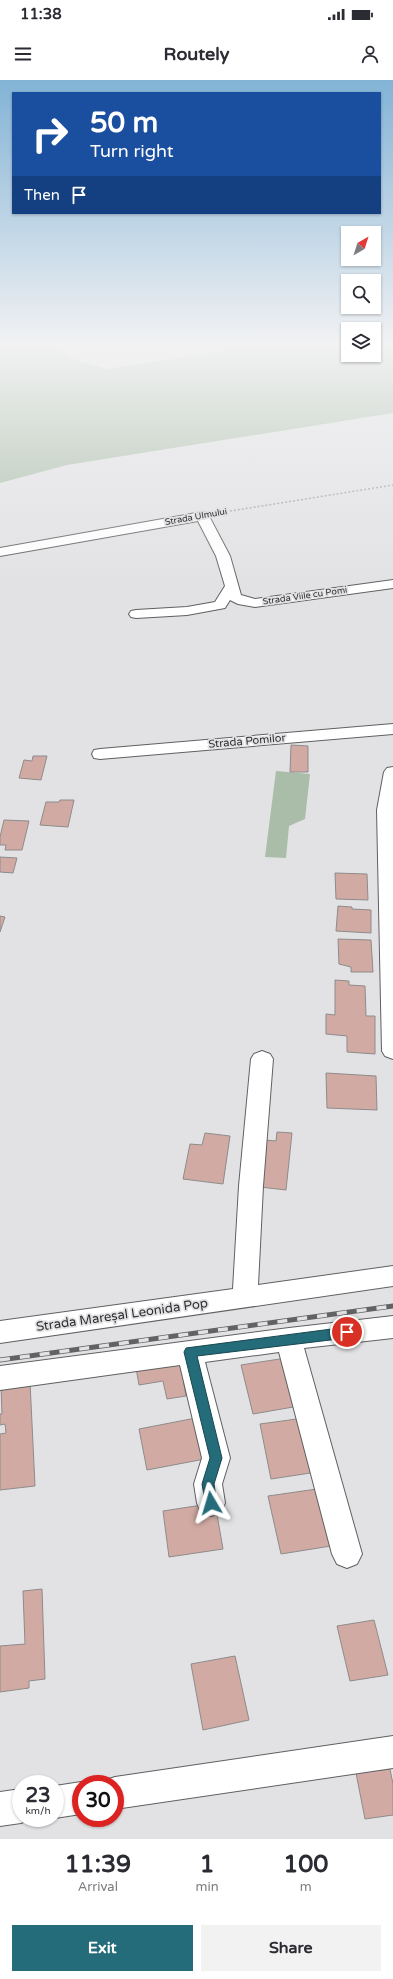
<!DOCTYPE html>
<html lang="en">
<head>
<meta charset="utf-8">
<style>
	body { margin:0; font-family:"Varela Round",sans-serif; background:#f2f2f3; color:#2b2b33; height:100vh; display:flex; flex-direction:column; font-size:15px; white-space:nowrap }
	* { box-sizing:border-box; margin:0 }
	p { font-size:13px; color:#7c7c81 }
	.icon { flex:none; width:22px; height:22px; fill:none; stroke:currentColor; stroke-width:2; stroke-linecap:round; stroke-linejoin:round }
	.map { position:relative; height:1759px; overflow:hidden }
	.side { display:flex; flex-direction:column; background:#fff; flex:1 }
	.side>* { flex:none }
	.hud { position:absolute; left:12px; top:12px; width:369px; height:122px; border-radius:0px; box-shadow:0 1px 3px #0004; background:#1a4fa0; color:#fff; overflow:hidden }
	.needle { width:26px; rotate:39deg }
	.fabs { position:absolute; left:341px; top:146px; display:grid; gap:8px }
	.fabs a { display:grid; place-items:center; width:40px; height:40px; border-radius:0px; background:#fff; box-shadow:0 1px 3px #0004; font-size:20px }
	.speed { position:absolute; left:12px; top:1695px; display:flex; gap:8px; font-size:20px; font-weight:700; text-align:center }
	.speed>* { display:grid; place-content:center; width:52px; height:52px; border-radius:50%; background:#fff; box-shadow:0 1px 3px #0004; line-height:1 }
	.speed small { font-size:10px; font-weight:400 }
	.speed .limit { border:6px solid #d22; background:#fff; color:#111 }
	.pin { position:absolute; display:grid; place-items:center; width:34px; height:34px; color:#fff; margin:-17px; border:2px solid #fff; border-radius:50%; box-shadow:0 1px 4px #0007 }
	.me { position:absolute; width:44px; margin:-22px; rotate:353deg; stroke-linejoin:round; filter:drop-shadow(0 0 3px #0008) }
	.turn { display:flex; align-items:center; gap:14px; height:84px; padding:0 12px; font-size:18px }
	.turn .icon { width:52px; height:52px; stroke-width:2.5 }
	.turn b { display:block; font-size:28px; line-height:34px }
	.then { display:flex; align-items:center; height:38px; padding:0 12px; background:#0003; gap:8px; font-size:15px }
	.eta { display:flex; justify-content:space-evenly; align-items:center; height:68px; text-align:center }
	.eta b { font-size:24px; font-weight:800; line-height:28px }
	.button { display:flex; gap:8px; margin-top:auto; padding:8px 12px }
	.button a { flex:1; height:46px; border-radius:0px; background:#256c7a; color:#fff; font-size:16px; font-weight:800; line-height:46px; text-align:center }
	.button a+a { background:#f2f2f3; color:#2b2b33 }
	.status { display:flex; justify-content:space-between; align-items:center; height:28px; padding:0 20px; background:#fff; direction:ltr }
	.status svg { height:11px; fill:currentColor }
	header { display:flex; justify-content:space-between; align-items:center; height:52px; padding:0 12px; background:#fff; font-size:18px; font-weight:800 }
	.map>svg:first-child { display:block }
	.green { fill:#a9bda8 }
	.building { fill:#d1aba3; stroke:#8e8b8b }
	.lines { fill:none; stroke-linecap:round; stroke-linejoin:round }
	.minor-casing { stroke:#5f6062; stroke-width:2 }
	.path { stroke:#a1a1a3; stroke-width:1.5; stroke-dasharray:2 2; stroke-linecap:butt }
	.minor { fill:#fff; fill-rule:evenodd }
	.rail-casing { stroke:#626263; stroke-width:5 }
	.rail { stroke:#e2e2e5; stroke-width:3.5; stroke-dasharray:10; stroke-linecap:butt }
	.route { fill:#256c7a; stroke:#18464f }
	.labels { text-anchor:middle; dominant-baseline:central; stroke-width:3.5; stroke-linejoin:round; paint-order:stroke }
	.far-street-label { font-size:9px; fill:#2e2e2f; stroke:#e2e2e5 }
	.street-label { font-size:11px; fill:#2e2e2f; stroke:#e2e2e5 }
	.near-street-label { font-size:13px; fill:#2e2e2f; stroke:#e2e2e5 }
</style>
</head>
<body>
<div class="status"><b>11:38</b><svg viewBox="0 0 49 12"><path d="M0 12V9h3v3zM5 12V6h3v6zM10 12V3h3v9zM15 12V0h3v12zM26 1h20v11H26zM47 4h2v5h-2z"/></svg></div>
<header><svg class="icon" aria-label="menu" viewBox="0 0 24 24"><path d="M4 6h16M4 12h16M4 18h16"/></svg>Routely<svg class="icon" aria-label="person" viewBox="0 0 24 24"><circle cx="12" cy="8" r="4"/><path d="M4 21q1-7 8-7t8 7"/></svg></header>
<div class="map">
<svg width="393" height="1759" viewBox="0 0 393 1759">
	<rect width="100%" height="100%" fill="#e2e2e5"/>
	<g class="green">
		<path d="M0 262H50L75 280 107 289 225 271 228 262H348V275H374V262H393V333L67 385 0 403Z"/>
		<path d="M276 691 310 694 305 739 289 746 286 778 265 777Z"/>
	</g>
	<g class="building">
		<path d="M291 665 308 666V692H290Z"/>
		<path d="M33 676H47L41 700 19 698 24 680 32 681Z"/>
		<path d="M60 720H74L68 747 40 745 46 722H59Z"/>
		<path d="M4 740 29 741 22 770H5L6 765H0V757Z"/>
		<path d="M0 777 17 778 13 793 0 792Z"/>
		<path d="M335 793 367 794 368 820 336 819Z"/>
		<path d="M338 826 352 827V829L371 830V853L336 851Z"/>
		<path d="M0 836 5 837 0 852Z"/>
		<path d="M338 859 371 860 373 892H351V887L339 884Z"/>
		<path d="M335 900 349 901V905L365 906 366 936H375V974L347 972V956L326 954V934L335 935Z"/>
		<path d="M326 993 376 996 377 1030 327 1028Z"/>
		<path d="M277 1052 292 1053 286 1110 251 1106 265 1060 276 1061Z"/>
		<path d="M205 1053 230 1056 223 1104 183 1099 190 1064 202 1065Z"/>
		<path d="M286 1278 299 1326 253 1334 241 1285Z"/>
		<path d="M180 1281 186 1316 167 1319 163 1301 139 1305 136 1288Z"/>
		<path d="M30 1302 35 1406 0 1410V1354L6 1353 5 1344 0 1345V1334H2L1 1306Z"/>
		<path d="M201 1337 210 1378 147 1390 139 1349Z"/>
		<path d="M304 1338 317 1392 271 1399 260 1344Z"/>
		<path d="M317 1409 331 1466 281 1474 268 1416Z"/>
		<path d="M215 1423 223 1469 169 1477 163 1431Z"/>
		<path d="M42 1509 45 1599 29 1601V1608L0 1612V1566L25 1564 23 1511Z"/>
		<path d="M374 1540 388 1595 350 1601 337 1546Z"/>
		<path d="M235 1576 249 1640 203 1650 191 1584Z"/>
		<path d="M390 1689 393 1704V1735L365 1739 356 1693Z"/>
	</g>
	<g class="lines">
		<g class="minor-casing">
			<g id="minor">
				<path d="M202 432 207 433 209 436 230 476 241 515 255 519 393 500V508L255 527 238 524 230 520 225 528 187 535 136 538 131 537 129 534 131 531 136 530 187 527 215 522 225 506 216 476 198 441 0 476V468Z"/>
				<path d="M393 644V654L100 679 94 678 92 674 94 670 100 669Z"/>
				<path d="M393 687V979L385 976 382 971 377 730 384 692 387 688Z"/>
				<path d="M262 971 270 974 273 979 263 1106 258 1205 393 1186V1206L0 1263V1241L233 1209 239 1106 251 979 254 974Z"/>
				<path d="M393 1236V1258L304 1268 362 1474 357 1484 347 1488 337 1484 332 1474 279 1272 205 1282 230 1378 222 1404 225 1423 221 1433 211 1436 201 1433 197 1423 194 1404 202 1378 180 1285 0 1310V1286L289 1248Z"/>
				<path d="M393 1656V1688L115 1729V1704H102L103 1701 115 1697Z"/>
				<path d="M81 1702 87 1704H81V1734L55 1738H54L55 1706Z"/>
				<path d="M21 1709V1738H32L21 1743 0 1746V1712Z"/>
			</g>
		</g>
		<path class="path" d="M218 433 393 405"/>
		<use href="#minor" class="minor"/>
		<g class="rail-casing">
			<path id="rail" d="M0 1280 393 1226"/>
		</g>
		<use href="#rail" class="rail"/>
	</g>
	<linearGradient id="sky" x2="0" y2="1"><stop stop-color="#82b3d6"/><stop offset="0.52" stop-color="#f2f2f3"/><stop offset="1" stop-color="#f2f2f3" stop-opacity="0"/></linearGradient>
	<rect width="393" height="508" fill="url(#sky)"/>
	<path class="route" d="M347 1247 351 1249 353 1252 351 1256 347 1258 197 1276 222 1378 214 1404 217 1423 215 1427 211 1429 206 1427 202 1404 210 1378 184 1272 186 1268Z"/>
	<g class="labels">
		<g class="far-street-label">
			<text transform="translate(196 437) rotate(-10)">Strada Ulmului</text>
			<text transform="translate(305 516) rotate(-8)">Strada Viile cu Pomi</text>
		</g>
		<g class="street-label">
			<text transform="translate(247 661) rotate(-5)">Strada Pomilor</text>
		</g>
		<g class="near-street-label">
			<text transform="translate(122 1235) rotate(-8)">Strada Mareșal Leonida Pop</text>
		</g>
	</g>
</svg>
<div class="fabs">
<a><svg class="needle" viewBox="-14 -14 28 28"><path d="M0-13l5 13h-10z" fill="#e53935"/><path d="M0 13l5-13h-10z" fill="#7c7c81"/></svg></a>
<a><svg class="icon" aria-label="search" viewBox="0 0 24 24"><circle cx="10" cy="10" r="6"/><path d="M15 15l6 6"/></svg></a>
<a><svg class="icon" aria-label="layers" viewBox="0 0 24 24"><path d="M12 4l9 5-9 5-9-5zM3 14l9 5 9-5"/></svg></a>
</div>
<div class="speed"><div>23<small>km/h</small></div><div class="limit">30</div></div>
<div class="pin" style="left:347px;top:1252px;background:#d93025"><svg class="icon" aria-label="arrive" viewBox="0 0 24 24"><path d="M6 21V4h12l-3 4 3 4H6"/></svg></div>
<svg class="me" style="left:211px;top:1423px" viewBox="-20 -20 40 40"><path d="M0-17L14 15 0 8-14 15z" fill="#256c7a" stroke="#fff" stroke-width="4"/></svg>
<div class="hud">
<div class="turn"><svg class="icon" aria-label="right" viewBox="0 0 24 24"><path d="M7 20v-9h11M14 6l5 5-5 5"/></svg><div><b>50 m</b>Turn right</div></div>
<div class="then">Then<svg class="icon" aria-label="arrive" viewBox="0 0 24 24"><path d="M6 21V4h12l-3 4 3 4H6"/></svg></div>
</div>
</div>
<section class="side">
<div class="eta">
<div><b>11:39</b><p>Arrival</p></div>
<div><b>1</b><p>min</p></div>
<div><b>100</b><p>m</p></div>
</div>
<div class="button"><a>Exit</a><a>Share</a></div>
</section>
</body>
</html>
